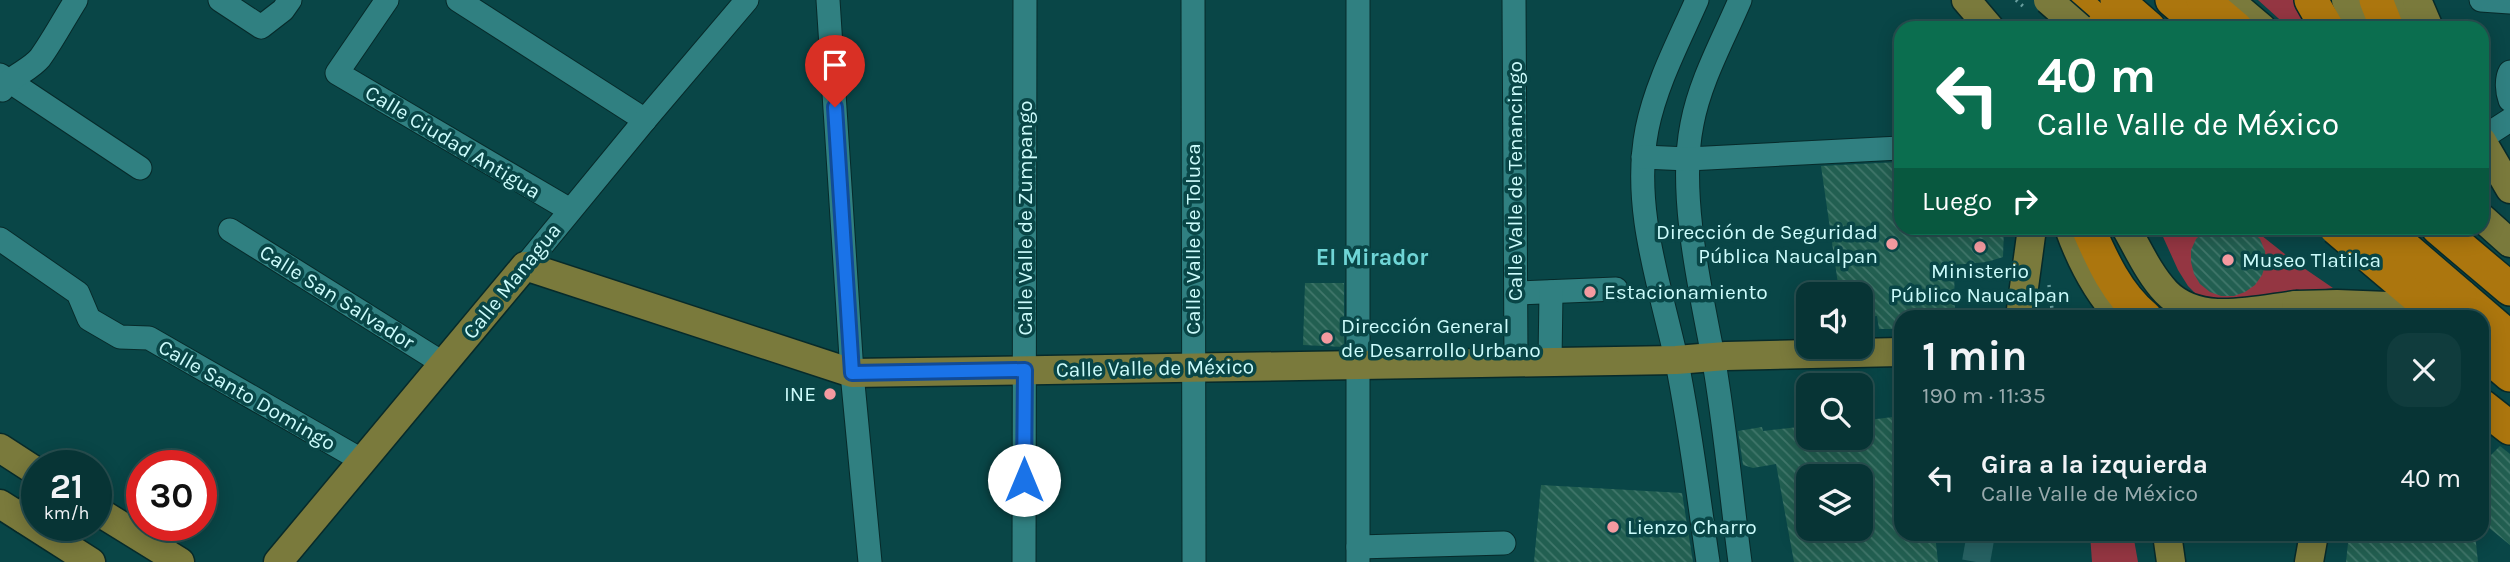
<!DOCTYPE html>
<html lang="es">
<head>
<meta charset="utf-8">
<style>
	body { margin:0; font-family:Karla,sans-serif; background:#103c3d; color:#f1f3f6; height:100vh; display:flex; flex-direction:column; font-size:26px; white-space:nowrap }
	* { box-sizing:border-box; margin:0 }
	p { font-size:23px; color:#98aaad }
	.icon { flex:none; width:38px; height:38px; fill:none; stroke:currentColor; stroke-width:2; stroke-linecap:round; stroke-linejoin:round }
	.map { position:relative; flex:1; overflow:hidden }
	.panel { position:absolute; left:1894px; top:310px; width:595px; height:231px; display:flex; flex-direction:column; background:#073435; border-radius:21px; box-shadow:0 4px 18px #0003,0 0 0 2px #284f50 }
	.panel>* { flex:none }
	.guide { position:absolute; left:1894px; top:21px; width:595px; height:214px; border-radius:21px; box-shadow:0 4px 18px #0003,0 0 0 2px #284f50; background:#0b6e4f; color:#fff; overflow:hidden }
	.tools { position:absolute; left:1796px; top:282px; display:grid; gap:14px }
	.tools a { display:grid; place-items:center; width:77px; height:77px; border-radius:14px; background:#073435; box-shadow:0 4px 18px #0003,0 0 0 2px #284f50; font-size:35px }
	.speed { position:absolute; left:21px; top:450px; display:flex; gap:14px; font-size:35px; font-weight:700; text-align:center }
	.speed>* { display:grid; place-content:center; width:91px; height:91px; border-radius:50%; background:#073435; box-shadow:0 4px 18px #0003,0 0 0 2px #284f50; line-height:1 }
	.speed small { font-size:18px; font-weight:400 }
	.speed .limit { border:10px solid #d22; background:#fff; color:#111 }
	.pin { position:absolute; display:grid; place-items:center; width:60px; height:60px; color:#fff; margin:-72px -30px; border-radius:50% 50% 50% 0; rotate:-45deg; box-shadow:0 0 7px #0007 }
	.pin .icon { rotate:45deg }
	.me { position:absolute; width:77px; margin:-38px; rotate:0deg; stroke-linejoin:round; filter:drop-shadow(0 0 5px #0008) }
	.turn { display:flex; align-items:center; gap:24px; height:147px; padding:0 28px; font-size:32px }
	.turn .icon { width:91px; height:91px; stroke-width:2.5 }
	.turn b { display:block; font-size:49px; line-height:60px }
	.then { display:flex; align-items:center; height:66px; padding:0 28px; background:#0003; gap:14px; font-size:26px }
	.round { display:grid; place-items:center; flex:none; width:74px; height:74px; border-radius:21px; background:#103c3d }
	.summary { display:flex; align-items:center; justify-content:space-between; height:119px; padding:0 28px }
	h1 { font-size:42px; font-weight:700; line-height:52px }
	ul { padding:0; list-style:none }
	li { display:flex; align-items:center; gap:21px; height:98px; padding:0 28px }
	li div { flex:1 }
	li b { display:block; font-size:26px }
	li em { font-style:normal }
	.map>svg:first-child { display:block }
	.green { fill:#943642 }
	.building { fill:url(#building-back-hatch); fill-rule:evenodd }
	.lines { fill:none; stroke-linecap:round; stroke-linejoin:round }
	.major-tunnel { stroke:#266162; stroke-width:28; stroke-dasharray:28 14; stroke-linecap:butt }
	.minor-casing { stroke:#072a2a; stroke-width:25 }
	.major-casing { stroke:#072a2a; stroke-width:31 }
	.highway-casing { stroke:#072a2a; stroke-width:36 }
	.path { stroke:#689e9f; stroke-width:3.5; stroke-dasharray:2 5; stroke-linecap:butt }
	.minor { stroke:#308081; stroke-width:23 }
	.major { stroke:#7a7a3c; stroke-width:28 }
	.highway { stroke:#ac760e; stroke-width:33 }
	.major-bridge-casing { stroke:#072a2a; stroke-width:31; stroke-linecap:butt }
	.highway-bridge-casing { stroke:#072a2a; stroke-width:36; stroke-linecap:butt }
	.major-bridge { stroke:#7a7a3c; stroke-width:28 }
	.highway-bridge { stroke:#ac760e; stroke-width:33 }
	.route-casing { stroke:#114b97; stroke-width:18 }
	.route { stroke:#1a73e8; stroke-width:12 }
	.poi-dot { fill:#f49aa0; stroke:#094647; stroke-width:2.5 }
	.labels { text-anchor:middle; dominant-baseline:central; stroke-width:7; stroke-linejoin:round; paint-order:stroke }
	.street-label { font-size:21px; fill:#cdfcfc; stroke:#094647 }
	.poi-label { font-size:21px; fill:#cdfcfc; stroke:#094647; text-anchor:start }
	.neighbourhood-label { font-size:23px; font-weight:bold; fill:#6fd5d6; stroke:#094647 }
</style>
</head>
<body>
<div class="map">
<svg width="2510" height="562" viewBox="0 0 2510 562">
	<defs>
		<pattern id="building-back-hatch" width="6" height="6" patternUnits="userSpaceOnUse" patternTransform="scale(1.75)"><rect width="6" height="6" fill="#225f51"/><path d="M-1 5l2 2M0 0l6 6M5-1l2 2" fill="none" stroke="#41776b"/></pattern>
	</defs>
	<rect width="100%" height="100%" fill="#094647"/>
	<g class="green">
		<path d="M2258 0H2335L2350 28H2289Z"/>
		<path d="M2159 228H2252L2295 262 2333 288 2220 304 2200 298 2188 286 2178 270Z"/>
		<path d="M2090 534H2133L2138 562H2092Z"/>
	</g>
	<g class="building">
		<path d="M1900 162V228H2004L2003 257 1987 262 1954 265 1955 317H1900V329H1879L1877 316 1865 317 1864 302H1860L1858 291H1839L1821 166Z"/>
		<path d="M2208 228H2248L2260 239 2265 251 2266 263 2262 275 2255 285 2245 292 2234 296H2221L2210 292 2200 284 2194 274 2191 262V250L2196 239Z"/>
		<path d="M1305 283H1344V347L1303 345Z"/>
		<path d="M1893 417 1900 435V534H1935L1938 562H1794L1776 464 1753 468 1743 465 1738 431 1762 427 1763 431 1808 426V438H1860V421ZM1808 476H1860V528H1808Z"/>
		<path d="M2500 446 2510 454V545L2482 522V464Z"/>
		<path d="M1541 485 1682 493 1693 562H1534Z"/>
		<path d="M2349 534H2475L2478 562H2346Z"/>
	</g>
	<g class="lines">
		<path class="major-tunnel" d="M1976 562 1981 534"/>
		<g class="minor-casing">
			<g id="minor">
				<path d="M220 0 261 27 283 10 290 0"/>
				<path d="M387 0 337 73 570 210"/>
				<path d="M458 0 645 120"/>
				<path d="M828 0 852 373 870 562"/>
				<path d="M1193 0 1194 562"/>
				<path d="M1514 0 1516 362"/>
				<path d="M1697 0C1679 41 1656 84 1647 129 1632 206 1659 282 1676 358 1690 425 1698 494 1708 562"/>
				<path d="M1740 0C1723 40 1700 81 1692 124 1678 193 1700 288 1713 356 1725 424 1731 494 1740 562"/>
				<path d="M2481 0 2510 2"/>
				<path d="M2510 72C2506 79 2507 92 2510 100"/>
				<path d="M0 75 140 168"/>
				<path d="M2 90C11 75 28 72 40 58 53 40 64 19 76 0"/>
				<path d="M2482 138 2510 120"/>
				<path d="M1643 157 1688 159 1900 148"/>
				<path d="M230 230 444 364"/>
				<path d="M0 239 78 293 89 319 120 337 149 338 363 461"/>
				<path d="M525 266 645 120 747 0"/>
				<path d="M1516 293 1616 289"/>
				<path d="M1550 361 1551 292"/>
				<path d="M1358 547 1504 543"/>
				<path d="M1024 562 1025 0"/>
				<path d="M1358 562V0"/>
			</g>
		</g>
		<g class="major-casing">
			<g id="major">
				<path d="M1966 0 1990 28"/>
				<path d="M2229 0 2262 28"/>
				<path d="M2346 0 2359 28"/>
				<path d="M2396 0 2404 28"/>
				<path d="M2417 0 2429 28"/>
				<path d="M2482 141 2510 189"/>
				<path d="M2482 218 2510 243"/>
				<path d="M2069 228C2080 259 2097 292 2120 317"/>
				<path d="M2126 228C2138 249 2149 274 2166 292 2199 326 2255 310 2296 305"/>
				<path d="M2020 317 2032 228"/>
				<path d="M0 448 37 472"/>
				<path d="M0 504 91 562"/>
				<path d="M96 510 180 562"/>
				<path d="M24 519 37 496"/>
				<path d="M2167 534 2171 562"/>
				<path d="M278 562 525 266 852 373 1676 360 1726 356 1900 352"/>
				<path d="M2309 562 2314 534"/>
			</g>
		</g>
		<g class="highway-casing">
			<g id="highway">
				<path d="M2073 0 2104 28"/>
				<path d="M2117 0 2149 28"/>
				<path d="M2172 0 2205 28"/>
				<path d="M2203 0 2236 28"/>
				<path d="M2311 0 2327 28"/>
				<path d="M2376 0 2387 28"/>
				<path d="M2088 228C2102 260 2117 294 2145 317"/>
				<path d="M2438 228 2510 289"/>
				<path d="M2460 295 2510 338"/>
				<path d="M2482 351 2510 375"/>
				<path d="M2482 406 2510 428"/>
			</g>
		</g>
		<g class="path">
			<path d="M2016 0 2025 8"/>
			<path d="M2049 285 2053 317"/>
		</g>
		<use href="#minor" class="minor"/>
		<use href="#major" class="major"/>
		<use href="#highway" class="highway"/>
		<g class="major-bridge-casing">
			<g id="major-bridge">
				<path d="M2048 0 2080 28"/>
				<path d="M2296 305 2337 304 2413 307"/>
			</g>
		</g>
		<g class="highway-bridge-casing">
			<g id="highway-bridge">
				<path d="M2336 228 2441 317"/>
				<path d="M2382 228 2460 295"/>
			</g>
		</g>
		<use href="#major-bridge" class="major-bridge"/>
		<use href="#highway-bridge" class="highway-bridge"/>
	</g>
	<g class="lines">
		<g class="route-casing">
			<path id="route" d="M835 107 852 373 1025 370 1024 480"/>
		</g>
		<use href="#route" class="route"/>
	</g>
	<g class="poi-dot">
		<circle cx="1892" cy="244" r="7"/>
		<circle cx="1980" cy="247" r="7"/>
		<circle cx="2228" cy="260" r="7"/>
		<circle cx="1590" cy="292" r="7"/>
		<circle cx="1327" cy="338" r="7"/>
		<circle cx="830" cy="394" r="7"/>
		<circle cx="1613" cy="527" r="7"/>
	</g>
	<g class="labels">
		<g class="street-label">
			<text transform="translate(453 142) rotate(31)">Calle Ciudad Antigua</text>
			<text transform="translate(1515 181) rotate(-90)">Calle Valle de Tenancingo</text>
			<text transform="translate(1025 218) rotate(-90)">Calle Valle de Zumpango</text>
			<text transform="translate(1193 239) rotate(-90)">Calle Valle de Toluca</text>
			<text transform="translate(512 281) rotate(-51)">Calle Managua</text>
			<text transform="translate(337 297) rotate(32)">Calle San Salvador</text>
			<text transform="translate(1155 368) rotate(-1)">Calle Valle de México</text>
			<text transform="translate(247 395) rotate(30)">Calle Santo Domingo</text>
		</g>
		<g class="poi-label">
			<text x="1878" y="232" text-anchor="end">Dirección de Seguridad<tspan x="1878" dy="24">Pública Naucalpan</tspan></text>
			<text x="2242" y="260">Museo Tlatilca</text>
			<text x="1980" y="271" text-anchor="middle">Ministerio<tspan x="1980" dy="24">Público Naucalpan</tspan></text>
			<text x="1604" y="292">Estacionamiento</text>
			<text x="1341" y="326">Dirección General<tspan x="1341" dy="24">de Desarrollo Urbano</tspan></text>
			<text x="816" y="394" text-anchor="end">INE</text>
			<text x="1627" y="527">Lienzo Charro</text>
		</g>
		<g class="neighbourhood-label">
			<text x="1372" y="257">El Mirador</text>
		</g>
	</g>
</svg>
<div class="tools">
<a><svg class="icon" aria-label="sound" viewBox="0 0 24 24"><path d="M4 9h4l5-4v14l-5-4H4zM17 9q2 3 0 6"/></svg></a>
<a><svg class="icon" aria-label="search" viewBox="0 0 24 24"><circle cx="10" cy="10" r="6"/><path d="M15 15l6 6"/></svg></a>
<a><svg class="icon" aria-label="layers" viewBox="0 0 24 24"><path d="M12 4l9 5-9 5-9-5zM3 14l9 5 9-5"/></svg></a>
</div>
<div class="speed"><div>21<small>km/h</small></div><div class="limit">30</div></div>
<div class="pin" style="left:835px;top:107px;background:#d93025"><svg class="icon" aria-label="arrive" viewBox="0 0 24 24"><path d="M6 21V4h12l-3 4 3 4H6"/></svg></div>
<svg class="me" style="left:1024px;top:480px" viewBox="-20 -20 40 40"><circle r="19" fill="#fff"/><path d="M0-13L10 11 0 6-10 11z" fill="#1a73e8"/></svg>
<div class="guide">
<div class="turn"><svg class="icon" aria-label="left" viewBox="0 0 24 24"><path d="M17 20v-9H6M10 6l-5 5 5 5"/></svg><div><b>40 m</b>Calle Valle de México</div></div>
<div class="then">Luego<svg class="icon" aria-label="right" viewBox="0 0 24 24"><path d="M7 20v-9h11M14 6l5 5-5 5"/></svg></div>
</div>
<section class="panel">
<div class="summary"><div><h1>1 min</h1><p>190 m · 11:35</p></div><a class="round"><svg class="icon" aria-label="close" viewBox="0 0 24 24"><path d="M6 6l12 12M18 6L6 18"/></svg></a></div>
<ul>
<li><svg class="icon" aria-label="left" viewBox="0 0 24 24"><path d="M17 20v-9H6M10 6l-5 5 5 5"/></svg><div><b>Gira a la izquierda</b><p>Calle Valle de México</p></div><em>40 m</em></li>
</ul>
</section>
</div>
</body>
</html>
